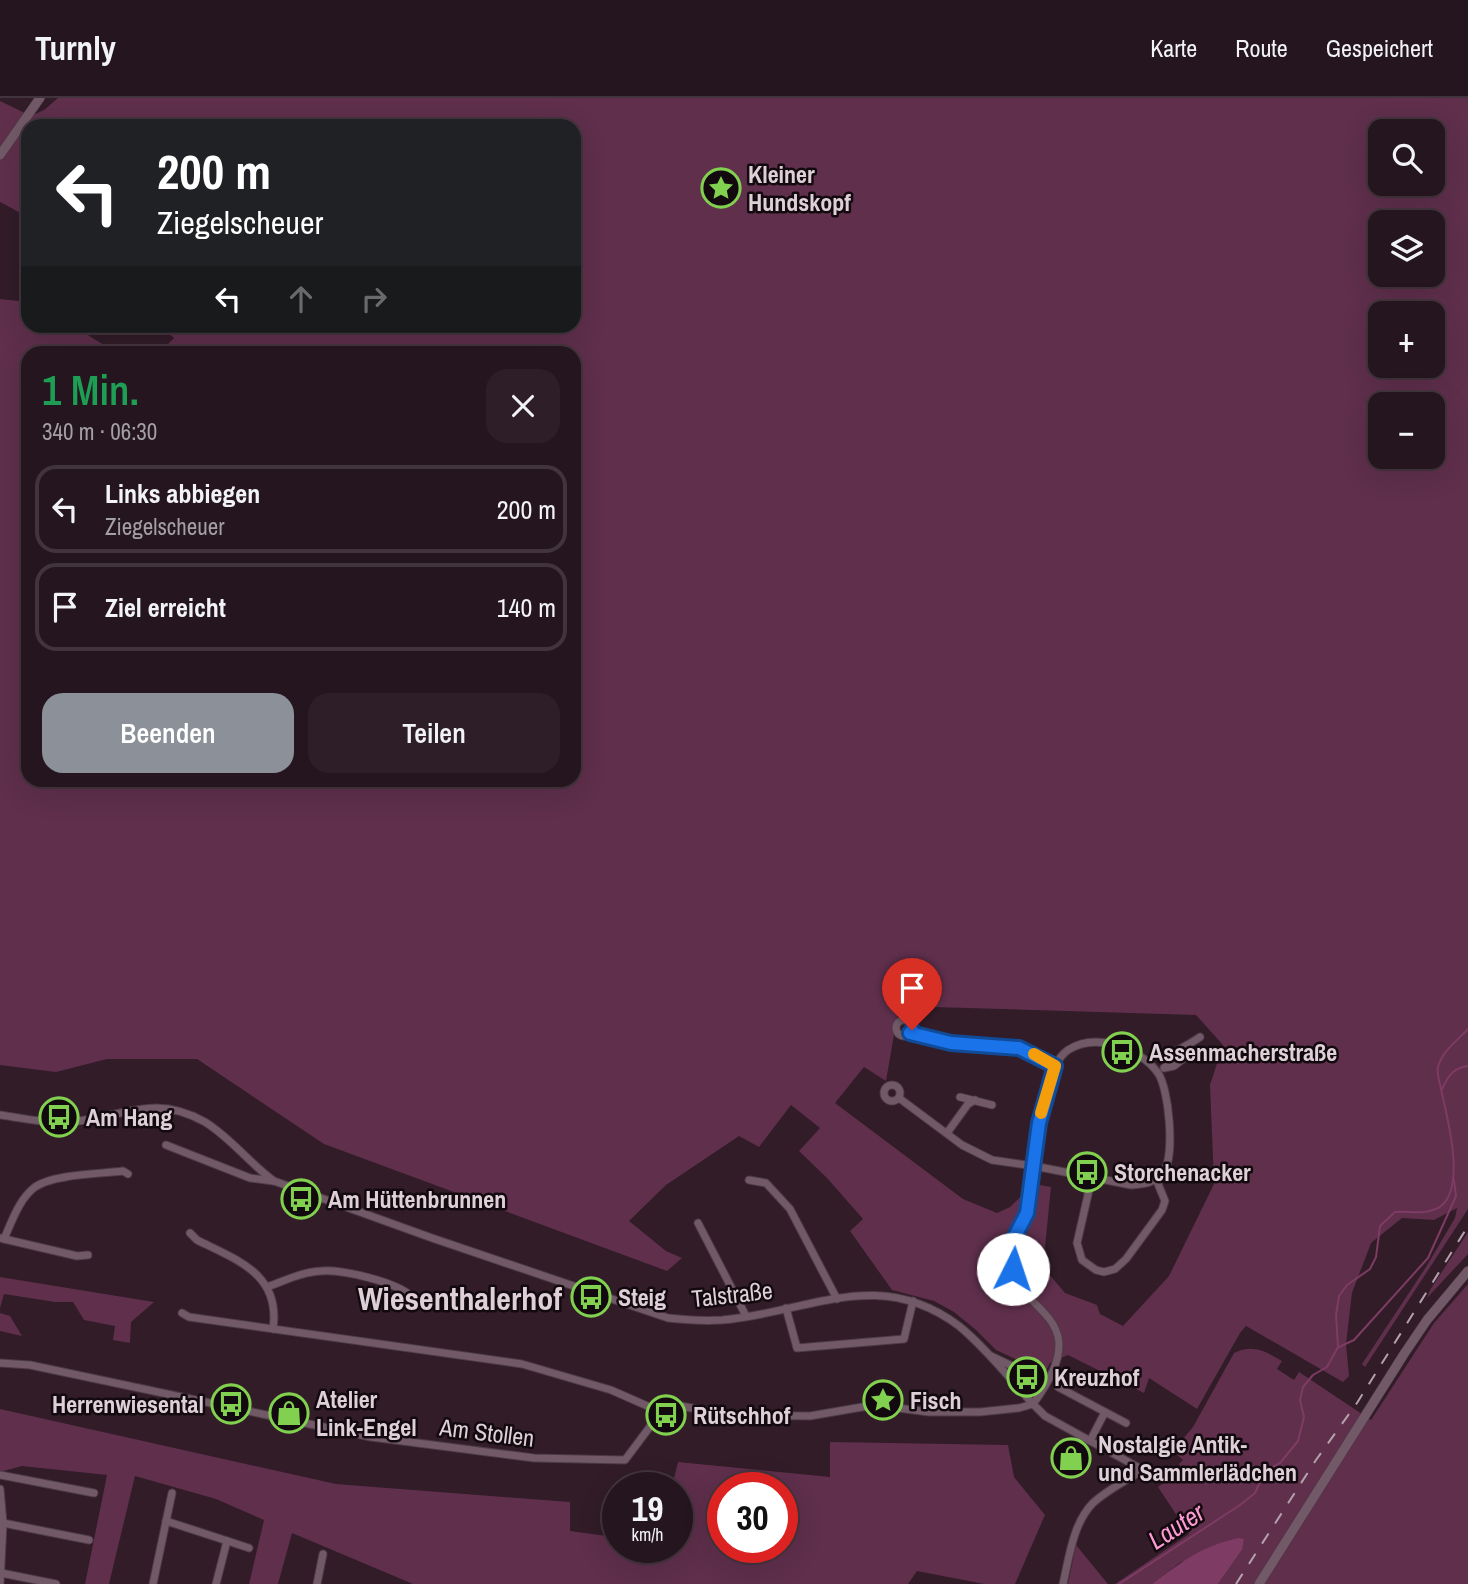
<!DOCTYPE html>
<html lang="de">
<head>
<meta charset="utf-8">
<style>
	body { margin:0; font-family:"Archivo Narrow",sans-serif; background:#2d1e27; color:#f1f3f6; height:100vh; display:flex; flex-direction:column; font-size:26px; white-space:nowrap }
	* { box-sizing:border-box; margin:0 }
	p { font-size:23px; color:#a39fa4 }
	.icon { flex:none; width:38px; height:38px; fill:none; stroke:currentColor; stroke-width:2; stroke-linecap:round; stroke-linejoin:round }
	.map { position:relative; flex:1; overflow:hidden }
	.sheet { position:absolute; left:21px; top:248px; width:560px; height:441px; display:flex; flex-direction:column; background:#25151e; border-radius:21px; box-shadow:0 7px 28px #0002,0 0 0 2px #42343c }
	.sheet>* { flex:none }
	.top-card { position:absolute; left:21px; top:21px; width:560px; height:214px; border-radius:21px; box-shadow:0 7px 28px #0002,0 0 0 2px #42343c; background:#202124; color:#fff; overflow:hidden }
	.fabs { position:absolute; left:1368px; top:21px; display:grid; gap:14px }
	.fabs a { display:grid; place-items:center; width:77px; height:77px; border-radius:14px; background:#25151e; box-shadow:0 7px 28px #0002,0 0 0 2px #42343c; font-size:35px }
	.speed { position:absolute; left:602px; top:1374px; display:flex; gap:14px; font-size:35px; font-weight:700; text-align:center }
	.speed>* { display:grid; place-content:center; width:91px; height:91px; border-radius:50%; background:#25151e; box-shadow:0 7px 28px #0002,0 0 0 2px #42343c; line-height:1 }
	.speed small { font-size:18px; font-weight:400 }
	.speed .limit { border:10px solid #d22; background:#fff; color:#111 }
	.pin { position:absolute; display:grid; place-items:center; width:60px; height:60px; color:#fff; margin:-72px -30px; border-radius:50% 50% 50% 0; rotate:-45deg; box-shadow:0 0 7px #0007 }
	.pin .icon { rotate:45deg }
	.me { position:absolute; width:77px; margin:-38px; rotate:4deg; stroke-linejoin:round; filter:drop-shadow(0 0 5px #0008) }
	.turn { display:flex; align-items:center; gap:24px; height:147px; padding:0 21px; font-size:32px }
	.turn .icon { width:91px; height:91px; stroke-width:2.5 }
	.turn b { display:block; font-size:49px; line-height:60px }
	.lanes { display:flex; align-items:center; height:66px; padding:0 21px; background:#0003; justify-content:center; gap:35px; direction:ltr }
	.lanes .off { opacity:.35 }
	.round { display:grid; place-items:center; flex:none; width:74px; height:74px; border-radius:21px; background:#2d1e27 }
	.overview { display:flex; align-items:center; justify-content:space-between; height:119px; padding:0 21px }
	h1 { font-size:42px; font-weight:600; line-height:52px; color:#1e9e55 }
	.button { display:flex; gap:14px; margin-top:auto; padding:14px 21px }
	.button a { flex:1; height:80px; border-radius:21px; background:#8c9099; color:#fff; font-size:28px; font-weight:600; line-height:80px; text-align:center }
	.button a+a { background:#2d1e27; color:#f1f3f6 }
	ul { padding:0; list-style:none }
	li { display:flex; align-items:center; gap:21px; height:88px; margin:0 14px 10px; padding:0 7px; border:4px solid #42343c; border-radius:21px }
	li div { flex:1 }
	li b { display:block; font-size:26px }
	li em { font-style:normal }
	header { display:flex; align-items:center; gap:42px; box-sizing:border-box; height:98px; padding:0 35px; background:#25151e; border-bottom:2px solid #42343c }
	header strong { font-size:33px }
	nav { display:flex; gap:38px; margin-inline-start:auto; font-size:24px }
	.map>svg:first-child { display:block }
	.green { fill:#5f2f4c; fill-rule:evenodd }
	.water { fill:#7e3b63 }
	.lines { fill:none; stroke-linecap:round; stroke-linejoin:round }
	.stream { stroke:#7e3b63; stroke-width:2 }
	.minor-casing { stroke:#4c3b45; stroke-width:9 }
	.tertiary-casing { stroke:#4c3b45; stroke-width:10 }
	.minor { stroke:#725967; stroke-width:7 }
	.tertiary { stroke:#725967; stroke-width:9 }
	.rail { stroke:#b3a2ab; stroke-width:2; stroke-dasharray:12 12; stroke-linecap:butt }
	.route-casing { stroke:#114b97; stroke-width:18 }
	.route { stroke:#1a73e8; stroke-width:12 }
	.slow { stroke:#f59e0b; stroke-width:12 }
	.labels { text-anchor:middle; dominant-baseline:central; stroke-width:5; stroke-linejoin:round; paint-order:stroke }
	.poi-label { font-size:24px; font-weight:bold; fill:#dfd0d8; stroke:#130a0f; text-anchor:start }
	.street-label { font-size:24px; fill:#dfd0d8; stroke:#130a0f }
	.water-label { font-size:26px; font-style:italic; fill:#fd9ad4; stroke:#130a0f }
	.district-label { font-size:32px; font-weight:bold; fill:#dfd0d8; stroke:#130a0f }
</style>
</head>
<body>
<header>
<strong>Turnly</strong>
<nav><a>Karte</a><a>Route</a><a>Gespeichert</a></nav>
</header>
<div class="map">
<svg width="1468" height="1486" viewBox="0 0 1468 1486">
	<rect width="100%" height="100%" fill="#311c28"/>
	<g class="green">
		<path d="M58 0H1468V1111L1365 1269 1362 1266 1426 1169 1455 1120 1457 1110 1434 1122 1402 1120 1371 1145 1352 1195 1346 1246 1349 1278 1343 1284 1246 1228 1240 1235 1197 1311 1149 1280 1144 1295 1068 1257 1050 1265 1045 1275 996 1252 976 1232 954 1214 934 1203 892 1192 850 1133 863 1121 827 1080 799 1053 820 1030 791 1007 759 1049 739 1038 666 1087 629 1123 666 1153 682 1160 667 1173 324 1046 197 961H107L56 974 0 967V201L28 204V228H73L117 255 28 256V682H574V256L159 255 174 240 161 228H574V28H28V119L0 104V3L31 18 44 12ZM1381 33H1433V86H1381ZM1381 124H1433V177H1381ZM1381 215H1433V268H1381ZM1381 306H1433V359H1381ZM899 908 1196 917 1223 947 1210 987 1214 1086 1169 1178 1123 1228 1100 1216 1097 1207 1065 1195 1043 1169 1051 1089 1034 1086 1010 1109 997 1115 963 1101 835 1005 864 969 886 983Z"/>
		<path d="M1468 1134V1156L1427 1200 1430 1192Z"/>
		<path d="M0 1179 154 1204 131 1224 130 1245 113 1242 115 1228 84 1222 73 1204H55L4 1196 0 1210Z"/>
		<path d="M1468 1186V1486H1218L1242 1452 1181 1464 1152 1486H1115L1189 1436 1158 1389 1182 1371 1179 1366 1183 1362 1173 1353 1193 1329 1234 1255C1253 1246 1265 1253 1282 1263L1277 1271 1294 1282 1299 1274 1371 1322 1434 1225Z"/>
		<path d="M0 1215 10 1218 22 1238 0 1233Z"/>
		<path d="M0 1311 336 1386 570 1404V1433L614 1439 618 1425V1449H677V1390L672 1389 678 1364 830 1379V1344L1008 1347 1014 1379 1045 1417 1015 1486H984L917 1473 908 1486H413L292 1435 278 1486H249L264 1422 216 1401 135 1378 109 1486H85L107 1377 22 1368 0 1374ZM723 1390H782V1449H723Z"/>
		<path d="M1076 1447 1108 1486H1068Z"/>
	</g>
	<path class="water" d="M1239 1440 1244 1441 1242 1452 1218 1486H1152C1180 1465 1203 1447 1239 1440Z"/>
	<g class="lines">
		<g class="stream">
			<path d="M1442 991C1448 978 1453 970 1468 968"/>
			<path d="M1339 1249 1354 1242 1428 1160 1456 1098 1454 1082"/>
			<path d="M1119 1486 1240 1407 1255 1395 1265 1373 1280 1365 1298 1343 1304 1319 1300 1302 1303 1289 1313 1277 1327 1269 1338 1249 1336 1217 1339 1198 1347 1187 1370 1171 1376 1159 1380 1128 1395 1114C1410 1113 1424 1117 1438 1110 1467 1094 1448 1022 1442 996 1441 987 1436 977 1438 969 1442 953 1457 943 1468 931"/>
		</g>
		<g class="minor-casing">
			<g id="minor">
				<circle cx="904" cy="930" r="8"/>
				<path d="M910 935 951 945 1019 950 1055 968"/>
				<path d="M1166 969 1167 959C1178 951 1189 947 1200 939"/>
				<path d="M1164 970 1174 968 1183 961 1185 950"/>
				<circle cx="892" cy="995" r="8"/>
				<path d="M960 999 992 1007"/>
				<path d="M0 1017C23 1020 46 1026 69 1024 121 1021 152 994 205 1024 231 1040 249 1065 274 1083L432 1140 668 1220C686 1222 704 1223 722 1222 808 1215 878 1167 959 1228 986 1250 1009 1280 1033 1306 1105 1209 1004 1217 1010 1153 1012 1139 1023 1127 1027 1114 1039 1071 1036 1026 1050 983 1053 972 1057 960 1068 952 1096 934 1140 950 1158 975 1169 991 1175 1057 1164 1073 1156 1085 1144 1086 1131 1087L1034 1068 992 1062 962 1047 899 1000"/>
				<path d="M947 1035 968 1006 975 1002"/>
				<path d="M166 1047 250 1080 273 1083"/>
				<path d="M1092 1079 1077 1145 1082 1162 1096 1172 1104 1174 1115 1171 1126 1161 1162 1112 1165 1103 1156 1081"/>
				<path d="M749 1082 766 1085 790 1111 837 1201"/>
				<path d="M698 1125 746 1218"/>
				<path d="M190 1135 197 1142C237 1162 281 1176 273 1231"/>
				<path d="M0 1140 4 1141C12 1123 19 1101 35 1089 54 1076 100 1076 123 1073L128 1076"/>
				<path d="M4 1141 77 1158 88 1157"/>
				<path d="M267 1189C284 1183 302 1174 321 1173 342 1171 396 1184 411 1198"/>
				<path d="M786 1210 797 1250 904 1241 913 1203"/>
				<path d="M182 1215 189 1219 522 1266 611 1292 661 1314"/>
				<path d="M991 1258 1046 1284"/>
				<path d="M0 1265 30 1267 371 1339 534 1360 625 1362 661 1314 676 1307 728 1317 810 1318 874 1307 929 1314H980L1019 1310 1033 1306 1045 1318 1143 1372C1127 1382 1107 1392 1093 1405 1073 1425 1069 1460 1063 1486"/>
				<path d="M1058 1289 1126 1325"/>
				<path d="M1090 1343 1105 1314"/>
				<path d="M0 1377 94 1395"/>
				<path d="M0 1391 3 1425 0 1486"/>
				<path d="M166 1423 249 1450"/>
				<path d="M3 1425 89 1442"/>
				<path d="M1 1475 56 1486"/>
				<path d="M153 1486 172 1395"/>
				<path d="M216 1486 227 1443"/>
				<path d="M317 1486 323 1456"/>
			</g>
		</g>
		<g class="tertiary-casing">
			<g id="tertiary">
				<path d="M0 57 40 0"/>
				<path d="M1259 1486 1404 1256 1427 1222 1468 1173"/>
			</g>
		</g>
		<use href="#minor" class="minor"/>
		<use href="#tertiary" class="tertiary"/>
		<path class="rail" d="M1236 1486 1316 1362 1357 1305 1468 1128"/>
	</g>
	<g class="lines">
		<g class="route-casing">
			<path id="route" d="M912 932 910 935 951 945 1019 950 1055 968 1039 1025 1027 1115 1013 1142 1010 1154 1013 1171"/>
		</g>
		<use href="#route" class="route"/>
		<path class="slow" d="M1034 956 1055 968 1041 1015"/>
	</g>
	<defs>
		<g id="sight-ring" transform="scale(2.0125)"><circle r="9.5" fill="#130a0f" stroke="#82d04f" stroke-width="1.5"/><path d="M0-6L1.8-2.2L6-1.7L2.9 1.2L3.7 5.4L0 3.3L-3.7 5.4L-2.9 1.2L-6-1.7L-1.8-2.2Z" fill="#82d04f"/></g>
		<g id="bus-ring" transform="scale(2.0125)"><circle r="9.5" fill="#130a0f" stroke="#82d04f" stroke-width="1.5"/><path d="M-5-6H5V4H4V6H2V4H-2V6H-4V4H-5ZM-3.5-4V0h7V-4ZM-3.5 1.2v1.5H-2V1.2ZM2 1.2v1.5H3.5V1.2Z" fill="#82d04f"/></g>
		<g id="shop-ring" transform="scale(2.0125)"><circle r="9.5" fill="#130a0f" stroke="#82d04f" stroke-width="1.5"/><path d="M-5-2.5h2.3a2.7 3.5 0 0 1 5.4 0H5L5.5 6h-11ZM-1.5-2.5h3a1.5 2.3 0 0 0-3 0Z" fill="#82d04f"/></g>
	</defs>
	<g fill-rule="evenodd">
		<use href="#sight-ring" x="721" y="90"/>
		<use href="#bus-ring" x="1122" y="954"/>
		<use href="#bus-ring" x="59" y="1019"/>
		<use href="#bus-ring" x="1087" y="1074"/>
		<use href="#bus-ring" x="301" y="1101"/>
		<use href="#bus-ring" x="591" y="1199"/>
		<use href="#bus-ring" x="1027" y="1279"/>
		<use href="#sight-ring" x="883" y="1302"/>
		<use href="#bus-ring" x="231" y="1306"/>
		<use href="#shop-ring" x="289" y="1315"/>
		<use href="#bus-ring" x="666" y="1317"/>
		<use href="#shop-ring" x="1071" y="1360"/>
	</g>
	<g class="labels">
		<g class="poi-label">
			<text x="748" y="76">Kleiner<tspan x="748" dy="28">Hundskopf</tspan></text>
			<text x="1149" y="954">Assenmacherstraße</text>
			<text x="86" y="1019">Am Hang</text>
			<text x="1114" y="1074">Storchenacker</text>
			<text x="328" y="1101">Am Hüttenbrunnen</text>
			<text x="618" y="1199">Steig</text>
			<text x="1054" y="1279">Kreuzhof</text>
			<text x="316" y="1301">Atelier<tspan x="316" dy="28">Link-Engel</tspan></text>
			<text x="910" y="1302">Fisch</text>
			<text x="204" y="1306" text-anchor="end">Herrenwiesental</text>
			<text x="693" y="1317">Rütschhof</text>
			<text x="1098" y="1346">Nostalgie Antik-<tspan x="1098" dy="28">und Sammlerlädchen</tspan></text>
		</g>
		<g class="street-label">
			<text transform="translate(732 1196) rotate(-6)">Talstraße</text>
			<text transform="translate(487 1334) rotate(7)">Am Stollen</text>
		</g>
		<g class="water-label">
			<text transform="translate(1176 1428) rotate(-33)">Lauter</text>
		</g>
		<g class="district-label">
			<text x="460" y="1200">Wiesenthalerhof</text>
		</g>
	</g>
</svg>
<div class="fabs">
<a><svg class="icon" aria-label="search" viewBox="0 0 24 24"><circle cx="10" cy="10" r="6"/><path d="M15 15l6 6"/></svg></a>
<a><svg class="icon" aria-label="layers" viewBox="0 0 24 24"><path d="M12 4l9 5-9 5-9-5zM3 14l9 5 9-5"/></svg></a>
<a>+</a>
<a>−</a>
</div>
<div class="speed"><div>19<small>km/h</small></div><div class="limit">30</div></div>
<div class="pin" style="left:912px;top:932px;background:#d93025"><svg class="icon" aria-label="arrive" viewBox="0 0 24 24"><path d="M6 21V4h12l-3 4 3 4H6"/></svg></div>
<svg class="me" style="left:1013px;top:1171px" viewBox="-20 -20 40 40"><circle r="19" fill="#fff"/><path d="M0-13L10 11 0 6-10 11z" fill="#1a73e8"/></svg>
<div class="top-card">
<div class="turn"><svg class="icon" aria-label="left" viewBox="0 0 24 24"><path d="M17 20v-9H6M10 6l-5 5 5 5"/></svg><div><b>200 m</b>Ziegelscheuer</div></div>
<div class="lanes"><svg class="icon" aria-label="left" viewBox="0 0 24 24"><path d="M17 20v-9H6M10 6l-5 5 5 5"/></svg><svg class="icon off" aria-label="ahead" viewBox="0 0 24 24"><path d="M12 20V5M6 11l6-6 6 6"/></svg><svg class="icon off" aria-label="right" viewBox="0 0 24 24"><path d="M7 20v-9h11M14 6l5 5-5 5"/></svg></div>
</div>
<section class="sheet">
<div class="overview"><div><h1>1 Min.</h1><p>340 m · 06:30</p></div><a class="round"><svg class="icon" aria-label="close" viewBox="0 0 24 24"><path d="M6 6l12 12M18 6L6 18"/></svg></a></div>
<ul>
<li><svg class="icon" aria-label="left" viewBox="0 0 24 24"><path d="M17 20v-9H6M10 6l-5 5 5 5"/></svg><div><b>Links abbiegen</b><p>Ziegelscheuer</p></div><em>200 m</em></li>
<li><svg class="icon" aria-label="arrive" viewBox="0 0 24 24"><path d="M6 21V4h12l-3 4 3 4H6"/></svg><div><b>Ziel erreicht</b></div><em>140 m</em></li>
</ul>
<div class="button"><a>Beenden</a><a>Teilen</a></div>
</section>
</div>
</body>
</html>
